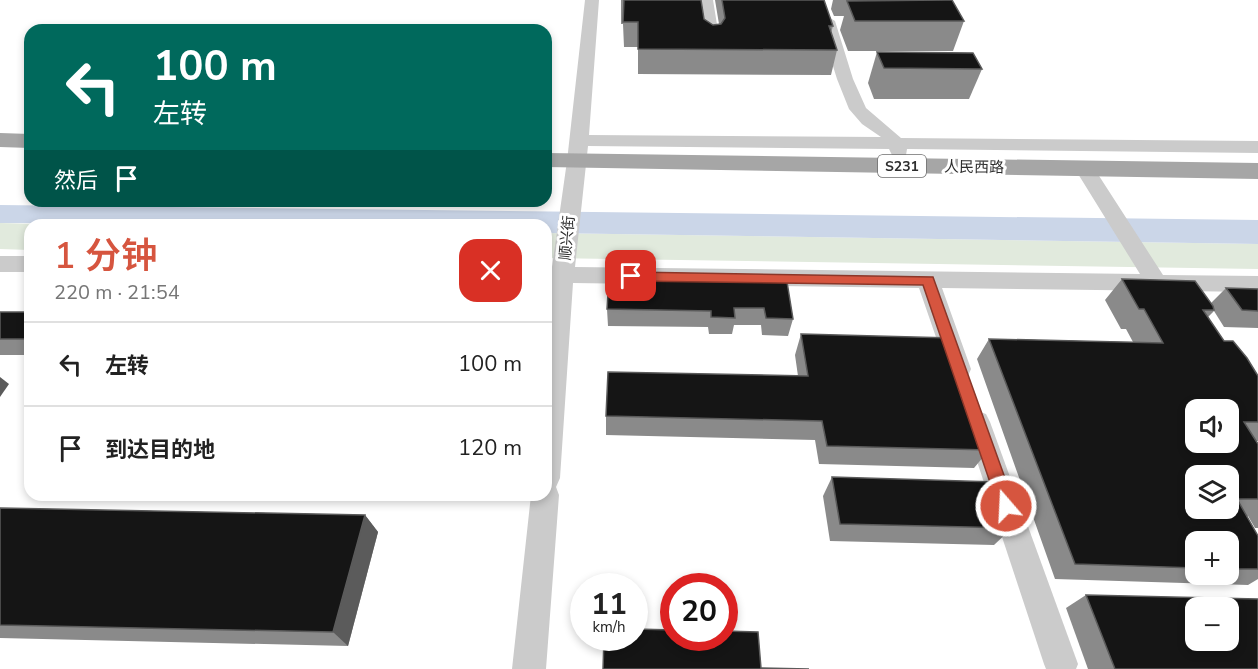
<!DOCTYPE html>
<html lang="zh">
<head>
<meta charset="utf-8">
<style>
	body { margin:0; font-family:"Nunito Sans","Noto Sans SC",sans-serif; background:#f2f2f2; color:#222; height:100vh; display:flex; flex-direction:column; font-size:22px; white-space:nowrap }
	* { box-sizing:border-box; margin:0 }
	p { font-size:20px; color:#767676 }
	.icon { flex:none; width:33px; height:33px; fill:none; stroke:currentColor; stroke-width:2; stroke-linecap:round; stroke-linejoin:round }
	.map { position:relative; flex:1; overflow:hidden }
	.panel { position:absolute; left:24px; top:219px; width:528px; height:282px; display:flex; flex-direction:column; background:#fff; border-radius:18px; box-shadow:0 3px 9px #0003 }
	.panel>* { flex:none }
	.top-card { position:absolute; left:24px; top:24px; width:528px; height:183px; border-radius:18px; box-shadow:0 3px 9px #0003; background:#00695c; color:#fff; overflow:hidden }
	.tools { position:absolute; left:1185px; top:399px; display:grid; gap:12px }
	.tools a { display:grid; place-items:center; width:54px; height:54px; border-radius:12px; background:#fff; box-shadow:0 3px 9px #0003; font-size:30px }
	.speed { position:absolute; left:570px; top:573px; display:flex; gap:12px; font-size:30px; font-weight:700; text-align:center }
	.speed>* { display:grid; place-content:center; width:78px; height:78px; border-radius:50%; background:#fff; box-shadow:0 3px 9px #0003; line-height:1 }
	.speed small { font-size:15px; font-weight:400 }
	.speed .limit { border:9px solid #d22; background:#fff; color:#111 }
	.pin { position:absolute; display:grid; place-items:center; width:51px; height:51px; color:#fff; margin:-26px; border-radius:12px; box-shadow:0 3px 9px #0006 }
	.me { position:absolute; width:66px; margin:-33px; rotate:341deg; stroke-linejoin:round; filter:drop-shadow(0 0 4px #0008) }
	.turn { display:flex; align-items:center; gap:21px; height:126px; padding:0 30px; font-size:27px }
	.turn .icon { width:78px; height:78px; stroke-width:2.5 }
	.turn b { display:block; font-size:42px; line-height:51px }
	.then { display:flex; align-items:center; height:57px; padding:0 30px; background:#0003; gap:12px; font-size:22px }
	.round { display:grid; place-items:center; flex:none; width:63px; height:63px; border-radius:18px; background:#f2f2f2 }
	.head { display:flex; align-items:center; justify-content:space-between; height:102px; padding:0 30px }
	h1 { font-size:36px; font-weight:600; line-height:45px; color:#d6553f }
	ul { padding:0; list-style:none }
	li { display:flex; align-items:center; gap:18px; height:84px; padding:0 30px; border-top:2px solid #e0e0e0 }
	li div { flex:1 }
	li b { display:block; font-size:22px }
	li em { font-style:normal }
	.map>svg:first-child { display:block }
	.green { fill:#e1eadd }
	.water { fill:#cbd6e8 }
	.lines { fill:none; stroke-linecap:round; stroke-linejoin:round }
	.minor { fill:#cbcbcb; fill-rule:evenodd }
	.major { fill:#a6a6a6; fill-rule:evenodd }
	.wall { fill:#8a8a8a; fill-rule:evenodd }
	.shaded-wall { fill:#5b5b5b }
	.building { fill:#151515; stroke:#5b5b5b; stroke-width:1.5; fill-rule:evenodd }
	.route { fill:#d6553f; stroke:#8b3729; stroke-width:1.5 }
	.labels { text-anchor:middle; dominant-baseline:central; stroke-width:6; stroke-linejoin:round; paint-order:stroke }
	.shield { fill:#fff; stroke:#6d6d6d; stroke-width:1.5 }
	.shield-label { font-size:14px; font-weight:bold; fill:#2e2e2e }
	.street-label { font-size:15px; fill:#2e2e2e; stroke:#fff }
</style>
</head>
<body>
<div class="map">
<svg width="1258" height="669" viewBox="0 0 1258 669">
	<rect width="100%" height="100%" fill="#fff"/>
	<g class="green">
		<path d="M0 223 77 225H30V250L0 249Z"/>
		<path d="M546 233 1258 244V269L546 258Z"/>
	</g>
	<path class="water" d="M0 205 1258 220V244L546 233V225L0 223Z"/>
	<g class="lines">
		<g class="minor">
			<path d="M585 0H599L589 135 881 137 862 124 849 109 837 79 819 21 827 16 835 21 853 79 866 108 901 138 1258 141V153L907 149 906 155H892L889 149 588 146 575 267 1140 274 1075 169 1078 165H1092L1163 275 1258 276V292L942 288 971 369 968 376 959 379 950 376 947 369 919 288 573 283 560 478 556 487 559 495 546 669H512L531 495H546V334L551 283H546V267H552L567 161Z"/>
			<path d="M699 0H713L720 43 718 46 712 48 704 43Z"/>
			<rect x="0" y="256" width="30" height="16"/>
			<path d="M977 411 986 414 990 422 1078 664 1076 669H1046L1044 664 964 422 968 414Z"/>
		</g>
		<g class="major">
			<path d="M0 133 30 134V148L0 147Z"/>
			<path d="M546 153 1258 163V179L546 167Z"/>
		</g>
	</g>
	<g class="wall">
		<path d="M621 0H701L704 19 713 25 719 24 715 0H824L833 26 831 33 837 50 831 75 638 74V47H624L623 24H621Z"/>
		<path d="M833 0H940L964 21 953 51H848L840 30 844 16H834L831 9Z"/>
		<path d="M877 52 982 69 969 99H874L868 83Z"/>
		<path d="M1122 279 1211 303 1226 288 1258 289V328L1224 327 1214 311 1208 317 1224 341 1258 376V441H1256L1258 444V528H1255L1248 516H1247L1258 536V579L1248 585 1055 579 977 359 989 339 1133 342 1126 329H1121L1105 300ZM1196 542H1228V574H1196Z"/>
		<path d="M787 282 793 319 788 336 762 335 761 325H734L732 334H709L708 327 608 326 607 309Z"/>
		<rect x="0" y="312" width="30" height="43"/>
		<path d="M801 334 989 450 974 468 819 464 815 440 606 435V416L798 376 795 355Z"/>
		<path d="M832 477 1012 528 994 545 830 541 823 496Z"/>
		<path d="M0 508 365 515 378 532 348 646 0 638Z"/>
		<path d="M1086 595 1258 669H1088L1066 608Z"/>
	</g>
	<g class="shaded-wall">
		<path d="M0 377 9 384 0 397Z"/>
		<path d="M365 515 378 532 348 646 333 632Z"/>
	</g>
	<g class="building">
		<path d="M624 0H701L704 19 713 25 721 24 725 18 722 0H824L833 26H829L837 50 638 49V22H623Z"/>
		<path d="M945 0H952L964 21H855L847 1Z"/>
		<path d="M877 52 973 53 982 69 884 68Z"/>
		<path d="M609 279 787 282 793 319 766 318 764 308H734L735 318 711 317V311L607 309Z"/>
		<path d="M1122 279 1195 281 1213 306 1214 310H1203L1224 341H1233L1247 358 1258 376V422H1244L1258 444V499H1237L1258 536V569H1228V542H1196V568L1075 564 989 339 1163 343 1144 309H1139ZM1196 410H1228V442H1196ZM1196 476H1228V508H1196Z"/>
		<path d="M1226 288 1258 289V311L1242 310Z"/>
		<rect x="0" y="312" width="30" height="27"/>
		<path d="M801 334 952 338 989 450 827 446 822 421 606 416 608 372 808 376Z"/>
		<path d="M832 477 996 482 1012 528 840 524Z"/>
		<path d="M0 508 365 515 333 632 0 625Z"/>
		<path d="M1086 595 1258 599V669H1115ZM1196 608H1228V640H1196Z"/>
		<path d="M634 629 674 630V638H724V631L758 632 761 668 809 669H603L604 638H634Z"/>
	</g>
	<path class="route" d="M631 272 933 277 1015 506 1012 512 1006 514 1001 512 998 506 923 285 631 281 625 276Z"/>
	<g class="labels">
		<rect class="shield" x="878" y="155" width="48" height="22" rx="4.5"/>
		<g class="shield-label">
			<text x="902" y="166">S231</text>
		</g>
		<g class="street-label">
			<text transform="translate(974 167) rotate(1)">人民西路</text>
			<text transform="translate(567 238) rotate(-85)">顺兴街</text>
		</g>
	</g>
</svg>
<div class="tools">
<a><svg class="icon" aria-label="sound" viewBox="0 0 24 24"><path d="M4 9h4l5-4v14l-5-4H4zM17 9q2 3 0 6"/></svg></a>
<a><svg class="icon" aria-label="layers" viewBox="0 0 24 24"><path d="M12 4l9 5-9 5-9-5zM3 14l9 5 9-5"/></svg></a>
<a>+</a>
<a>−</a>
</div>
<div class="speed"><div>11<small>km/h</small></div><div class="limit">20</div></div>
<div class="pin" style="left:631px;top:276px;background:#d93025"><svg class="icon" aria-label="arrive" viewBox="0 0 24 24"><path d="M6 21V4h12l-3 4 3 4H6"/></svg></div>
<svg class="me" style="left:1006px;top:506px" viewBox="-20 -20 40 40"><circle r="17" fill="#d6553f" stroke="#fff" stroke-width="3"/><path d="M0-11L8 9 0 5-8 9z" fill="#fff"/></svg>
<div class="top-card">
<div class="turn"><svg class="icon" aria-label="left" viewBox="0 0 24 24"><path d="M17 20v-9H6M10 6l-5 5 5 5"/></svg><div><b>100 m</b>左转</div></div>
<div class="then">然后<svg class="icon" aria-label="arrive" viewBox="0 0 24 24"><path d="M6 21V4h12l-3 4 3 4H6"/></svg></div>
</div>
<section class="panel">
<div class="head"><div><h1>1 分钟</h1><p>220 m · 21:54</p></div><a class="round" style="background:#d93025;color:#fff"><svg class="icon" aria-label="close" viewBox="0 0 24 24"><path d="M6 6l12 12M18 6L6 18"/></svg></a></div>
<ul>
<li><svg class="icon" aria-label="left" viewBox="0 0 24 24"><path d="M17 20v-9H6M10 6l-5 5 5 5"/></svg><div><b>左转</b></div><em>100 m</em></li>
<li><svg class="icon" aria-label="arrive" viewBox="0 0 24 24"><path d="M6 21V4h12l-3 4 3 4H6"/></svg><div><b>到达目的地</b></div><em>120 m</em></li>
</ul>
</section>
</div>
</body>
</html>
